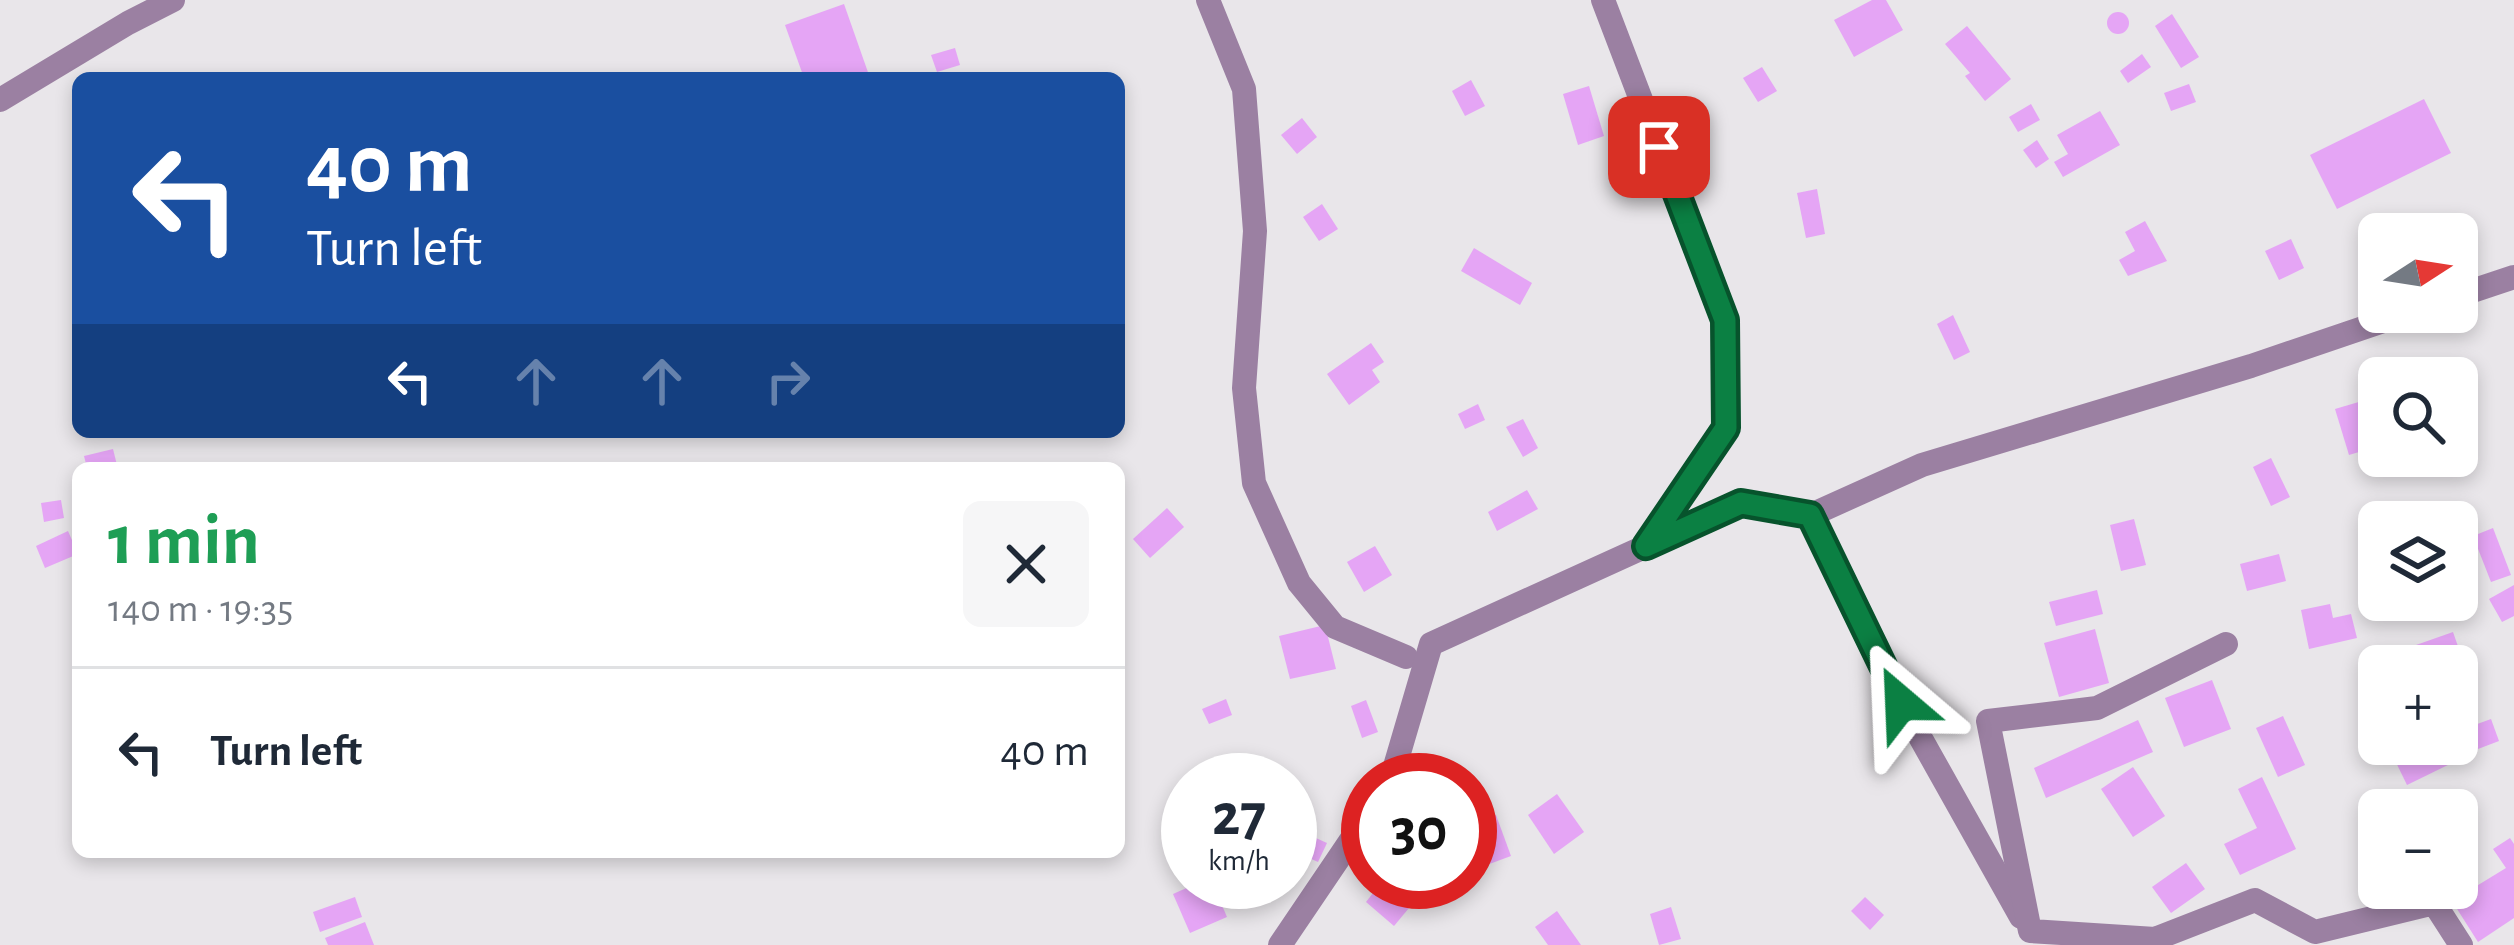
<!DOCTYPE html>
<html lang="en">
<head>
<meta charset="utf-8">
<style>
	body { margin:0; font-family:"Alegreya Sans",sans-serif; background:#f6f6f7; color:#1f2937; height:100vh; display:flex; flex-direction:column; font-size:45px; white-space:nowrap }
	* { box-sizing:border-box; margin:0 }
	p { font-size:39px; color:#747a83 }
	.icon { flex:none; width:66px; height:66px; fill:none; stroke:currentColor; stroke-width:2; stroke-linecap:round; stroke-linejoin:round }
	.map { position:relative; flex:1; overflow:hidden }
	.details { position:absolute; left:72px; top:462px; width:1053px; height:396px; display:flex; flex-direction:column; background:#fff; border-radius:18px; box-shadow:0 6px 18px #0003 }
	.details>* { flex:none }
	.hud { position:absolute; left:72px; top:72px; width:1053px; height:366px; border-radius:18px; box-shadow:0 6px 18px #0003; background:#1a4fa0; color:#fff; overflow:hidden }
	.needle { width:78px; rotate:78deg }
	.buttons { position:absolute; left:2358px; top:213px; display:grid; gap:24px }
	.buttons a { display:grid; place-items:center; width:120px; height:120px; border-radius:18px; background:#fff; box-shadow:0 6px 18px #0003; font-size:60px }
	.speed { position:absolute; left:1161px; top:753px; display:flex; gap:24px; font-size:60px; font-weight:700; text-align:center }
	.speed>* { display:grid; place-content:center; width:156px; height:156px; border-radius:50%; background:#fff; box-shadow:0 6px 18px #0003; line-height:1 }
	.speed small { font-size:30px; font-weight:400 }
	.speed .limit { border:18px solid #d22; background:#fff; color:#111 }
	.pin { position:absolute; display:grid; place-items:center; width:102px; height:102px; color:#fff; margin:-51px; border-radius:24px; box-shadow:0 6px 18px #0006 }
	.me { position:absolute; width:132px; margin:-66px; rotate:334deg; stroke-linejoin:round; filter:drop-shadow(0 0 9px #0008) }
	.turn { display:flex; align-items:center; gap:42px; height:252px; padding:0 36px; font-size:54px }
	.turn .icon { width:156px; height:156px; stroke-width:2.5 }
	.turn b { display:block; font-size:84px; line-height:102px }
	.lanes { display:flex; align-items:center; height:114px; padding:0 36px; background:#0003; justify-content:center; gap:60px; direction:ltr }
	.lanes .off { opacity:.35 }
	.round { display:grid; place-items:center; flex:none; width:126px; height:126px; border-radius:18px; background:#f6f6f7 }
	.overview { display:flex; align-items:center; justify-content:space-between; height:204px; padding:0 36px }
	h1 { font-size:72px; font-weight:700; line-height:90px; color:#1e9e55 }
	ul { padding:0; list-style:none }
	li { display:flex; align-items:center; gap:36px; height:168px; padding:0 36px; border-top:3px solid #e0e1e3 }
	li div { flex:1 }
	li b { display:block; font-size:45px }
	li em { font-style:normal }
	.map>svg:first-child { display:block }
	.building { fill:#e5a5f5 }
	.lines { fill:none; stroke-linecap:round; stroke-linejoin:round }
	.minor { stroke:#9b80a2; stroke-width:24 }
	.route-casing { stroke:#07532c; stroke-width:30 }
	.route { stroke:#0b8043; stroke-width:21 }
</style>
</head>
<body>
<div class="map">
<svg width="2514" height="945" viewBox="0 0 2514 945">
	<rect width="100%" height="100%" fill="#e9e6ea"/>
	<g class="building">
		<path d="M1872 0H1886L1903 30 1854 57 1834 20Z"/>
		<path d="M844 4 870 78H804L785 25Z"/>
		<circle cx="2118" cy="23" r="11"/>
		<path d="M2172 14 2199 57 2181 68 2155 26Z"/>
		<path d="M1967 26 2011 79 1985 101 1965 76 1970 73 1945 44Z"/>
		<path d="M955 48 960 65 937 72 931 55Z"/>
		<path d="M2142 54 2151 67 2128 83 2120 71Z"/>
		<path d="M1762 67 1777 91 1758 102 1743 78Z"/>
		<path d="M1471 80 1485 106 1465 116 1452 91Z"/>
		<path d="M2189 84 2196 102 2171 111 2164 93Z"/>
		<path d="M1589 86 1604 136 1578 145 1563 94Z"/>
		<path d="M2424 99 2451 153 2337 209 2310 155Z"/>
		<path d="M2031 104 2040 120 2018 132 2009 117Z"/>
		<path d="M2100 111 2120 145 2063 177 2054 162 2068 154 2057 135Z"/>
		<path d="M1302 118 1317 137 1297 154 1281 135Z"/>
		<path d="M2037 140 2049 159 2036 168 2023 150Z"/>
		<path d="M1817 189 1825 234 1806 238 1797 193Z"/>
		<path d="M1322 204 1338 229 1319 241 1303 217Z"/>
		<path d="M2145 221 2167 261 2128 276 2119 260 2135 251 2125 232Z"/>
		<path d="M2291 239 2304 268 2279 280 2265 251Z"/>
		<path d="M1474 248 1532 283 1520 305 1461 271Z"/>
		<path d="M1953 315 1970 352 1954 360 1937 324Z"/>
		<path d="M1371 343 1384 362 1372 370 1380 382 1349 405 1327 374Z"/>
		<path d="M2469 383 2478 419 2457 424V386Z"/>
		<path d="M2379 396V446L2349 455 2335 409Z"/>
		<path d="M1478 404 1485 420 1465 429 1458 414Z"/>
		<path d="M1523 419 1538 448 1523 457 1506 427Z"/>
		<path d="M113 449 117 465 87 468 84 456Z"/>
		<path d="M2271 458 2290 497 2271 506 2253 467Z"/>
		<path d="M1527 490 1538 509 1497 531 1488 512Z"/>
		<path d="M61 500 64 518 44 522 41 503Z"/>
		<path d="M1167 508 1184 527 1150 558 1133 539Z"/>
		<path d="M2134 519 2146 565 2121 571 2110 525Z"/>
		<path d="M2493 528 2511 575 2491 582 2473 536Z"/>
		<path d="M68 531 78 554 45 568 36 546Z"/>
		<path d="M1375 546 1392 575 1364 592 1347 562Z"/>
		<path d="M2279 554 2286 581 2247 591 2240 564Z"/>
		<path d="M2514 585V616L2502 622 2489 599Z"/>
		<path d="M2097 590 2103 614 2056 626 2049 602Z"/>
		<path d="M2330 604 2333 618 2351 614 2357 638 2309 649 2301 610Z"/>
		<path d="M1325 625 1336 669 1290 679 1279 636Z"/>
		<path d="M2095 629 2109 683 2059 697 2044 643Z"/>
		<path d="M2453 632 2475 695 2457 701V666H2423L2416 645Z"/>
		<path d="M2212 680 2231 729 2184 747 2165 698Z"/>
		<path d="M1226 699 1232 715 1209 724 1202 709Z"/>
		<path d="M1366 700 1378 732 1362 738 1351 706Z"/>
		<path d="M2283 716 2305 765 2278 777 2256 728Z"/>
		<path d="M2491 719 2499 741 2478 749 2469 727Z"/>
		<path d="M2138 720 2153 752 2046 798 2034 768Z"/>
		<path d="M2387 744H2442L2452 763 2407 785Z"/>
		<path d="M2133 767 2165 816 2133 837 2101 789Z"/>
		<path d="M2262 777 2296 849 2240 875 2224 844 2257 828 2238 789Z"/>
		<path d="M1557 794 1584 832 1554 854 1528 815Z"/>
		<path d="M1496 815 1511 856 1484 866 1470 824Z"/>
		<path d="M1307 834 1327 843 1318 862 1298 853Z"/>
		<path d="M2510 838 2514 844V918L2478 942 2452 901 2506 868 2493 849Z"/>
		<path d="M2186 863 2205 889 2171 913 2152 887Z"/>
		<path d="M1200 882H1212L1227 917 1190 933 1173 894Z"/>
		<path d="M1380 884 1409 908 1394 926 1366 902Z"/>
		<path d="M355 897 362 917 320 932 313 912Z"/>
		<path d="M1865 897 1884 915 1870 930 1851 911Z"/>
		<path d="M1671 907 1681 939 1659 945 1650 914Z"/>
		<path d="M1557 911 1581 945H1548L1535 927Z"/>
		<path d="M365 922 374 945H328L325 938Z"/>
	</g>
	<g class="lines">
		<g class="minor">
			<path d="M1208 0 1244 89 1255 231 1244 388 1254 483 1299 583 1335 627 1406 657"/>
			<path d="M1603 0 1725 320V428L1647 545"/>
			<path d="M0 100 128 23 173 0"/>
			<path d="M2457 296 2514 277"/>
			<path d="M1811 515 1901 703 2021 917"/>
			<path d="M2226 644 2097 708 1988 721 2030 931 2155 939 2255 900 2315 932 2434 903 2461 945"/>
			<path d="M1391 780 1431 644 1741 503 1811 515 1922 465 2251 366 2410 312"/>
			<path d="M1280 945 1368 815"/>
		</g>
	</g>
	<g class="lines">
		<g class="route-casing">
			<path id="route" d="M1659 147 1725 320 1726 428 1646 546 1741 503 1810 515 1901 703"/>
		</g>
		<use href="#route" class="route"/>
	</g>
</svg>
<div class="buttons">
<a><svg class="needle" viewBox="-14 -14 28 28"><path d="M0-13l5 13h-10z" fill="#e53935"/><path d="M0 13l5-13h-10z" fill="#747a83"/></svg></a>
<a><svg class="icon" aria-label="search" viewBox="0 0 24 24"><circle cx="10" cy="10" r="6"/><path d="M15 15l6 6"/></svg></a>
<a><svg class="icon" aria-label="layers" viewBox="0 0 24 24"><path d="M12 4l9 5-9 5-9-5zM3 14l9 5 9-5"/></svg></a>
<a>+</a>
<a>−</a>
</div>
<div class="speed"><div>27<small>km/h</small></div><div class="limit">30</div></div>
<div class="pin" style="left:1659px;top:147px;background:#d93025"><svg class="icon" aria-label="arrive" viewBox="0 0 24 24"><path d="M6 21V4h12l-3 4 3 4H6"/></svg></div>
<svg class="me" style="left:1901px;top:703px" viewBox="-20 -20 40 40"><path d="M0-17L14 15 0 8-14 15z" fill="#0b8043" stroke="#fff" stroke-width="4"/></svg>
<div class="hud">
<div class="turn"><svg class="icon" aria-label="left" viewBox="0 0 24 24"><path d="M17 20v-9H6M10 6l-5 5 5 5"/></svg><div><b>40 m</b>Turn left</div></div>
<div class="lanes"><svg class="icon" aria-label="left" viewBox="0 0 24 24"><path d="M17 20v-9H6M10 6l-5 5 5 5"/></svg><svg class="icon off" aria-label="ahead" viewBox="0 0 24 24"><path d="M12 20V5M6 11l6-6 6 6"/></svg><svg class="icon off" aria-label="ahead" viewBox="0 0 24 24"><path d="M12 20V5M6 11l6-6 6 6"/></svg><svg class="icon off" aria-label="right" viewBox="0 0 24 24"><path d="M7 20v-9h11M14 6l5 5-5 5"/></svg></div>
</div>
<section class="details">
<div class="overview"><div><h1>1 min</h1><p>140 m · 19:35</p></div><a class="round"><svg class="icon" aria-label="close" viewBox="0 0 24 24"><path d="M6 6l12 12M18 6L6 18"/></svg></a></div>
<ul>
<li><svg class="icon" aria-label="left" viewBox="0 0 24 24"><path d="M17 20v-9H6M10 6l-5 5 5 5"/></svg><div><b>Turn left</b></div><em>40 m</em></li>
</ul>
</section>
</div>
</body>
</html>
